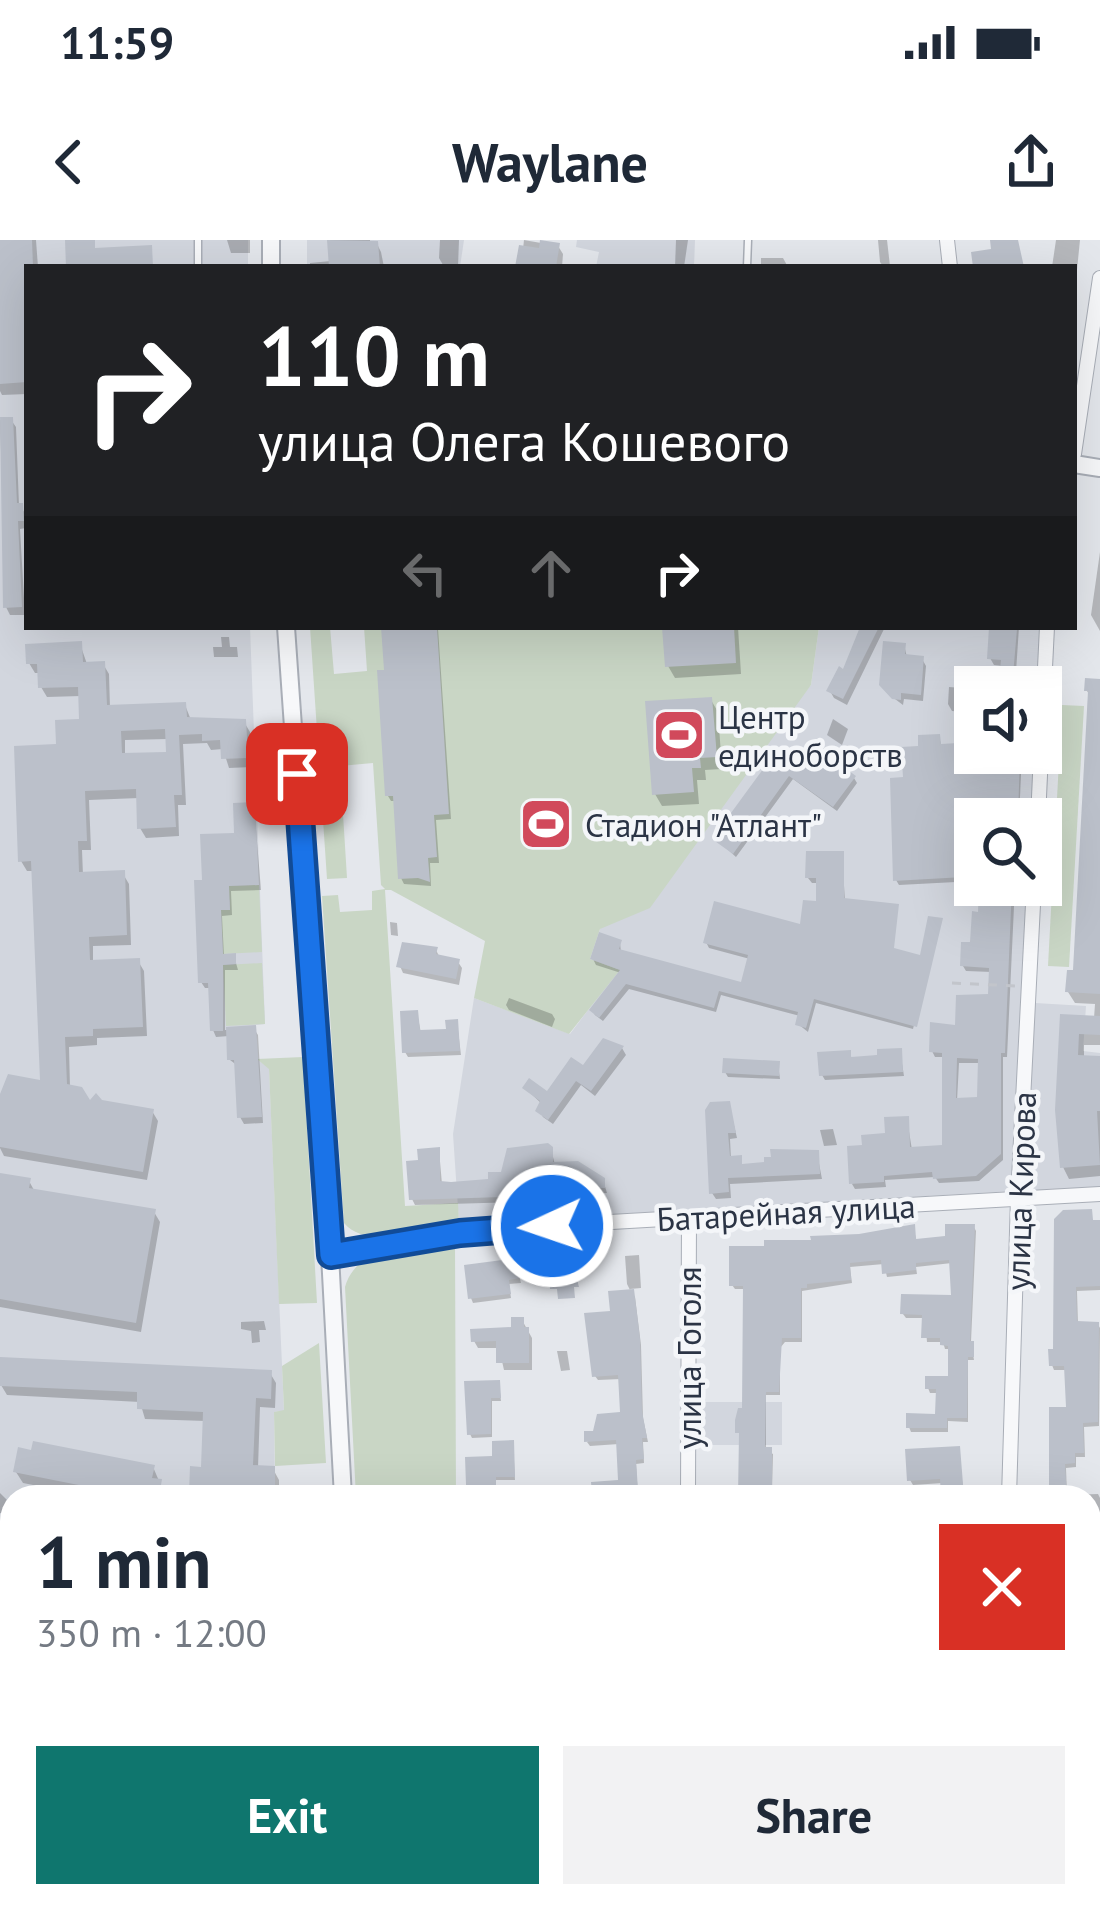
<!DOCTYPE html>
<html lang="en">
<head>
<meta charset="utf-8">
<style>
	body { margin:0; font-family:"PT Sans",sans-serif; background:#f2f2f3; color:#1f2937; height:100vh; display:flex; flex-direction:column; font-size:45px; white-space:nowrap }
	* { box-sizing:border-box; margin:0 }
	p { font-size:39px; color:#747a83 }
	.icon { flex:none; width:66px; height:66px; fill:none; stroke:currentColor; stroke-width:2; stroke-linecap:round; stroke-linejoin:round }
	.map { position:relative; flex:1; overflow:hidden }
	.side { position:absolute; left:0px; top:1245px; width:1101px; height:423px; display:flex; flex-direction:column; background:#fff; border-radius:36px 36px 0 0; box-shadow:0 12px 48px #0002 }
	.side>* { flex:none }
	.top-card { position:absolute; left:24px; top:24px; width:1053px; height:366px; border-radius:0px; box-shadow:0 12px 48px #0002; background:#202124; color:#fff; overflow:hidden }
	.fabs { position:absolute; left:954px; top:426px; display:grid; gap:24px }
	.fabs a { display:grid; place-items:center; width:108px; height:108px; border-radius:0px; background:#fff; box-shadow:0 12px 48px #0002; font-size:60px }
	.pin { position:absolute; display:grid; place-items:center; width:102px; height:102px; color:#fff; margin:-51px; border-radius:24px; box-shadow:0 6px 18px #0006 }
	.me { position:absolute; width:132px; margin:-66px; rotate:267deg; stroke-linejoin:round; filter:drop-shadow(0 0 9px #0008) }
	.turn { display:flex; align-items:center; gap:42px; height:252px; padding:0 36px; font-size:54px }
	.turn .icon { width:156px; height:156px; stroke-width:2.5 }
	.turn b { display:block; font-size:84px; line-height:102px }
	.lanes { display:flex; align-items:center; height:114px; padding:0 36px; background:#0003; justify-content:center; gap:60px; direction:ltr }
	.lanes .off { opacity:.35 }
	.round { display:grid; place-items:center; flex:none; width:126px; height:126px; border-radius:0px; background:#f2f2f3 }
	.summary { display:flex; align-items:center; justify-content:space-between; height:204px; padding:0 36px }
	h1 { font-size:72px; font-weight:800; line-height:90px }
	.action { display:flex; gap:24px; margin-top:auto; padding:24px 36px }
	.action a { flex:1; height:138px; border-radius:0px; background:#0f766e; color:#fff; font-size:48px; font-weight:800; line-height:138px; text-align:center }
	.action a+a { background:#f2f2f3; color:#1f2937 }
	.status { display:flex; justify-content:space-between; align-items:center; height:84px; padding:0 60px; background:#fff; direction:ltr }
	.status svg { height:33px; fill:currentColor }
	header { display:flex; justify-content:space-between; align-items:center; height:156px; padding:0 36px; background:#fff; font-size:54px; font-weight:800 }
	.map>svg:first-child { display:block }
	.built { fill:#d2d6de }
	.grass { fill:#c9d6c5 }
	.shadow { fill:#0003; fill-rule:evenodd }
	.building { fill:#bbc0ca; fill-rule:evenodd }
	.lines { fill:none; stroke-linecap:round; stroke-linejoin:round }
	.service-casing { stroke:#a9aeb7; stroke-width:9 }
	.minor-casing { stroke:#a9aeb7; stroke-width:16 }
	.tertiary-casing { stroke:#a9aeb7; stroke-width:20 }
	.path { stroke:#c2c5cb; stroke-width:3; stroke-dasharray:9 9; stroke-linecap:butt }
	.service { stroke:#f7f8fa; stroke-width:6 }
	.minor { stroke:#f7f8fa; stroke-width:14 }
	.tertiary { stroke:#f7f8fa; stroke-width:16 }
	.route-casing { stroke:#114b97; stroke-width:30 }
	.route { stroke:#1a73e8; stroke-width:21 }
	.labels { text-anchor:middle; dominant-baseline:central; stroke-width:9; stroke-linejoin:round; paint-order:stroke }
	.poi-label { font-size:33px; fill:#2b3445; stroke:#f4f6f9; text-anchor:start }
	.street-label { font-size:33px; fill:#2b3445; stroke:#f4f6f9 }
</style>
</head>
<body>
<div class="status"><b>11:59</b><svg viewBox="0 0 49 12"><path d="M0 12V9h3v3zM5 12V6h3v6zM10 12V3h3v9zM15 12V0h3v12zM26 1h20v11H26zM47 4h2v5h-2z"/></svg></div>
<header><svg class="icon" aria-label="back" viewBox="0 0 24 24"><path d="M15 5l-7 7 7 7"/></svg>Waylane<svg class="icon" aria-label="share" viewBox="0 0 24 24"><path d="M12 15V3M7 8l5-5 5 5M5 13v7h14v-7"/></svg></header>
<div class="map">
<svg width="1100" height="1667" viewBox="0 0 1100 1667">
	<rect width="100%" height="100%" fill="#e4e7ec"/>
	<g class="built">
		<path d="M0 0H248V27H27V387H250L265 784 256 785 257 806V819L269 828 284 1171 274 1172 275 1257H12V1461H0Z"/>
		<path d="M307 0H464L460 27H307Z"/>
		<path d="M577 0H695L694 27H596L599 12 576 7Z"/>
		<path d="M819 387H1042L1039 447H975V513H1036L1032 579H975V645H1029L1013 951 459 983 453 894 474 758 570 794 619 729 590 719 600 689 811 445Z"/>
		<path d="M1035 763 1086 766 1083 811 1100 813V947L1025 951Z"/>
		<rect x="693" y="1162" width="89" height="43"/>
	</g>
	<g class="grass">
		<path d="M310 387H330L334 434 367 431 364 387H819L811 445 650 668 600 689 590 719 620 730 569 794 474 758 485 701 391 650H385L405 966 458 963 459 983C428 988 367 1011 344 983L322 656 338 655 340 672 372 670V651L385 649 381 645 373 523 340 526 347 638 327 639Z"/>
		<path d="M1062 465 1084 466 1069 727 1048 726Z"/>
		<path d="M259 645 262 712 223 714 221 670 230 669V661L220 646Z"/>
		<path d="M262 723 265 784 226 786 223 725Z"/>
		<path d="M303 817 317 1063 279 1064 269 829 257 819Z"/>
		<path d="M455 1001 456 1257H356L345 1047C357 1003 418 1007 455 1001Z"/>
		<path d="M319 1103 326 1223 275 1226 274 1172 284 1170 282 1126Z"/>
	</g>
	<g class="shadow">
		<path d="M0 0H36L38 27H27V154L2 155 0 151Z"/>
		<path d="M227 0H250V13H231Z"/>
		<path d="M330 0H370V5L377 4 381 12 384 27H310V23L331 21Z"/>
		<path d="M440 0H459L458 27 443 25 439 18Z"/>
		<path d="M524 0 558 6 563 14 562 27H521Z"/>
		<path d="M676 0H688L684 27H675Z"/>
		<path d="M878 0H887L890 26H883L880 22Z"/>
		<path d="M1056 0H1080L1074 60V27H1052Z"/>
		<path d="M761 18H783L788 27H761Z"/>
		<path d="M0 180H11L16 187 19 266 26 274V288L20 289 25 375H10L6 367Z"/>
		<path d="M1100 312V391L1091 375Z"/>
		<path d="M384 387 438 389 451 579 436 580 439 623H430L431 646 404 644 401 638 396 561H391L388 556Z"/>
		<path d="M665 387H738L741 434 675 438 668 426Z"/>
		<path d="M863 387H885L847 465 834 458 830 451 845 433Z"/>
		<path d="M992 387H1019L1015 447H1001L1003 426 994 425 990 418Z"/>
		<path d="M221 397H229L230 407H237L238 417H214L213 407H222Z"/>
		<path d="M80 404 87 424H103L109 434 110 468 185 465 191 480 244 482 250 492 252 527 229 528 223 509 211 510 207 503 183 504 186 565H178L179 596 146 598 140 588 139 558 89 560 91 610H82L83 635 123 634 129 644 131 705 93 706V723L138 721 144 731 147 796 97 798V805L69 807 70 848 90 865 100 862 152 871 158 881 147 940 4 916 0 908V862L43 843 34 631H27L21 621 59 507 82 482 81 456 47 457 41 447 40 433H35L29 423ZM168 499 169 515 125 516V500Z"/>
		<path d="M904 405 907 417 922 419 926 426 923 461 904 459 903 465 887 453Z"/>
		<path d="M1100 442V805H1084V818L1100 819V936L1069 939 1063 927V777L1094 778 1095 764 1075 763 1068 752 1076 733 1091 457 1087 451Z"/>
		<path d="M949 447 975 449V473L952 471 948 464Z"/>
		<path d="M711 460 718 472 722 529 705 530 706 540H697L699 564 662 566 655 554Z"/>
		<path d="M833 479 848 489 842 505 827 495Z"/>
		<path d="M939 497 942 507 974 505 975 501V513H1022L1019 579H975V641L899 645 896 640 906 540 922 509Z"/>
		<path d="M790 523 854 538 857 543 837 571 793 539 736 617 716 599Z"/>
		<path d="M254 565 261 650 231 651 232 675 222 676 224 716H234L238 730H225V790L254 789 258 795 263 883 244 884 240 877 238 826 230 820 229 796 216 797 213 790 211 748H205L201 742 205 642Z"/>
		<path d="M842 614 845 661 889 723 923 719 939 682 913 789 816 763 808 792 798 784 800 776 721 755 716 772 629 749 603 781 595 775 592 770 621 733 596 725 593 719 620 702 621 713 743 746 750 719 709 708 706 702 802 688 818 664 819 643H812L808 638Z"/>
		<path d="M982 645H1015L1007 817H1003V920L979 941 939 943 935 937 885 940 886 947 855 949 852 944 889 896 907 879 912 910 945 908V817H935L932 811 991 757 992 732 966 731 963 726 973 705 981 675ZM959 823H981L980 860 957 861Z"/>
		<path d="M390 682 397 683 398 696 391 695Z"/>
		<path d="M436 710 440 718 458 722 462 728 459 745 403 733 400 726Z"/>
		<path d="M509 758 552 774 555 779 552 787 509 770 506 765Z"/>
		<path d="M417 773 421 793 449 791 457 782 461 815 408 817 405 812Z"/>
		<path d="M622 808 626 815 595 856 581 845 553 884 543 877 539 870 542 864 525 848 547 855Z"/>
		<path d="M900 811 904 836 825 840 822 835 849 813 853 820Z"/>
		<path d="M778 824 780 839 728 837 725 832Z"/>
		<path d="M729 864 737 898 730 899 731 919H740L743 927 817 913 822 939 730 944 731 958 716 959 712 953Z"/>
		<path d="M833 889 837 905 824 906 820 890Z"/>
		<path d="M551 909 555 925 603 940 607 953 594 954V960L415 965 412 959 421 923 439 910 442 944 491 942Z"/>
		<path d="M0 936 29 941 35 952 154 972 160 982 141 1092 0 1067Z"/>
		<path d="M1090 972 1093 983H1100V1050L1077 1051 1078 1084 1097 1083 1100 1088 1099 1186 1084 1187 1085 1217H1076V1227L1066 1228 1067 1255 1098 1254 1100 1258V1337L1089 1339V1257H1050L1069 1170 1067 1130H1054L1052 1125Z"/>
		<path d="M913 987 917 1002 948 999 974 987 976 991 971 1102 974 1120H968V1182L948 1181V1192H911L909 1187 938 1177 939 1153H930L928 1148 951 1139V1109H945L943 1102H927L925 1078H906L903 1074 954 1058 952 1023 916 1027 917 1034 887 1037 884 1024 850 1027 852 1043 802 1051V1102H785L780 1108V1155H766V1210L773 1214 772 1251 741 1257 746 1049H735L732 1045 859 997Z"/>
		<path d="M639 1015 641 1048 630 1049 635 1057 641 1105 643 1178 648 1202H643L644 1223 636 1224 638 1257H597L595 1253 622 1243 619 1204 590 1206 587 1202 624 1175 621 1139 598 1140 595 1136 613 1074 631 1052 627 1044 625 1016Z"/>
		<path d="M516 1022 521 1043 509 1044 511 1058 473 1063 471 1058Z"/>
		<path d="M522 1080 532 1098V1130H504L499 1108H478L474 1101 514 1090Z"/>
		<path d="M264 1081 266 1090H259L260 1102 252 1103 251 1091 241 1089V1082Z"/>
		<path d="M557 1111H567L570 1130 561 1131Z"/>
		<path d="M270 1133 276 1143 275 1168 260 1167 258 1228 273 1229 279 1240V1257H194L203 1230 206 1181 145 1179 140 1162 7 1155 1 1145Z"/>
		<path d="M499 1143 501 1161H492V1197L472 1198 470 1194Z"/>
		<path d="M513 1203 515 1240H496V1257H465Z"/>
		<path d="M958 1209 964 1256 967 1257H944L943 1243 913 1245 910 1240Z"/>
		<path d="M153 1227 166 1257H93L23 1243 16 1232Z"/>
		<path d="M0 1253 8 1261 5 1274 0 1273Z"/>
		<path d="M1100 1403 1099 1496 1089 1497V1404Z"/>
		<path d="M0 1408 12 1409V1440H0Z"/>
		<path d="M1100 1517V1571L1092 1572 1089 1518Z"/>
		<path d="M1089 1587 1093 1623 1100 1622V1667H1072L1071 1656H1089Z"/>
		<path d="M32 1656H77L78 1667H33Z"/>
		<path d="M130 1656H150L151 1667H130Z"/>
		<path d="M259 1656H282V1667H240L239 1660Z"/>
		<path d="M462 1656H484L485 1667H462Z"/>
		<path d="M606 1656H644L645 1667H607Z"/>
		<path d="M792 1656V1659L739 1656Z"/>
		<path d="M1043 1656 1046 1667H1036L1035 1657Z"/>
		<path d="M959 1658 961 1667H910V1661Z"/>
	</g>
	<g class="building">
		<path d="M0 0H32L33 27H27V142L0 144Z"/>
		<path d="M65 0H95V8L152 5 153 27H66Z"/>
		<path d="M327 0 378 1 380 27H329Z"/>
		<path d="M540 0 560 3 556 27H515L519 5 539 8Z"/>
		<path d="M990 0H1018L1024 27H973L971 12 991 9Z"/>
		<path d="M0 177H13L17 263H23L24 281H18L22 367 3 368Z"/>
		<path d="M381 387H437L449 574 434 575 437 617 428 618 430 642 418 638 398 639 393 556H385L377 430H384Z"/>
		<path d="M662 387H734L736 423 665 427Z"/>
		<path d="M860 387H879L843 459 826 451 839 426 843 429Z"/>
		<path d="M989 387 1017 389 1012 447H998L1001 420 987 419Z"/>
		<path d="M82 401 83 422 105 421 107 465 186 462 187 477 246 479 248 518 221 519 220 500 202 501V494L179 495 182 555H174L176 587 137 589 136 549 85 551 87 601H78L79 632 125 630 127 695 89 697 90 720 140 718 143 787 93 789V796L65 797 67 844 82 847 90 860 96 853 102 860 154 869 143 932 0 907V854L8 834 40 840 31 621 18 622 14 506 56 504 55 480 79 479 78 447 38 448 37 424H26L25 404ZM165 489 166 512 122 513 121 491Z"/>
		<path d="M883 401 906 403 905 414 924 416 921 455 901 453V460L892 459 879 445Z"/>
		<path d="M1085 438 1100 439V754L1065 752 1067 730H1073L1088 451H1084Z"/>
		<path d="M712 457 717 517 700 518 701 528H692L694 552 652 555 645 461Z"/>
		<path d="M940 494 941 504 975 502V513H1020L1018 579H973L974 606 962 607 964 637 893 641 890 538 903 537 901 507 918 506V495Z"/>
		<path d="M799 507 828 528 834 520 856 536 833 567 789 536 733 614 712 599 777 510 789 519Z"/>
		<path d="M255 562 259 645 229 646 230 670H221L223 714 236 713V724L223 725V791H210L208 743H198L194 640H202L200 594 234 593 233 563Z"/>
		<path d="M806 611H844V658L899 664 894 708 920 715 928 676 943 678 917 787 814 759 806 788 795 785 798 772 719 751 714 768 626 744 599 778 589 770 620 730 590 719 599 692 622 700 619 709 741 742 748 715 703 703 714 661 800 684 803 660 816 661V638H805Z"/>
		<path d="M979 645H1012L1005 813H1001V914L976 936 933 939 932 932 884 936V942L849 944 847 906 862 905 861 895 885 893 884 877 909 876 910 907 942 905V813L929 812 930 782 955 785 956 755 988 754 989 728 960 726 961 702H970L972 671 978 672ZM957 818 978 819 977 857 956 858Z"/>
		<path d="M402 702 438 707 436 714 460 719 456 739 396 727Z"/>
		<path d="M418 770 420 790 446 789 445 780 458 779 460 811 402 813 400 771Z"/>
		<path d="M1060 774 1100 776V795L1079 794 1078 815 1100 816V871H1097L1100 925 1060 928 1055 870Z"/>
		<path d="M256 785 262 877 237 878 234 820H227L226 787Z"/>
		<path d="M603 798 624 806 591 851 576 841 548 880 535 871 540 861 522 848 529 838 547 851 571 817 583 825Z"/>
		<path d="M902 808 903 832 819 836 817 812 851 810V817L877 815V809Z"/>
		<path d="M723 818 780 821 779 836 722 833Z"/>
		<path d="M730 861 736 893H728L730 916 742 915V924L764 922V917H771L770 909 819 910 820 934 728 938 729 952 709 954 705 870 710 862Z"/>
		<path d="M548 903 553 907V922L578 921 605 938V948H592V954L409 960 406 921 418 920 417 909 440 907V941L451 942 488 939V932H501L507 908Z"/>
		<path d="M0 933 31 938 29 948 156 969 136 1083 0 1059Z"/>
		<path d="M1092 969 1093 980H1100V1046L1076 1047 1077 1081 1099 1082 1098 1182 1083 1183 1084 1213H1075V1223L1065 1224 1067 1257H1049V1167H1066L1064 1126H1049L1048 1109H1053L1054 979 1063 970Z"/>
		<path d="M915 984 916 999 945 996V984H975L970 1101H974V1117H968L967 1178H947V1188H906V1173L935 1174 936 1149H925V1136H948V1106L940 1105V1098H921L922 1075 900 1074 901 1054 951 1055 949 1020 916 1023V1030L882 1034 881 1020 850 1023 851 1040 807 1044V1048H801V1098H782L779 1152H766L765 1207H772V1247L751 1251V1257H738L739 1193H735V1180L738 1168H742L743 1046H729V1006H764V1000H811L810 996 859 994Z"/>
		<path d="M518 1018 520 1038 509 1040 511 1054 468 1059 464 1025Z"/>
		<path d="M572 1021 579 1047H574L575 1058 558 1059 557 1049H550L548 1023Z"/>
		<path d="M634 1049 640 1099 642 1171 647 1198H642L644 1219 636 1220 638 1250 592 1254 591 1242 618 1240 616 1200 584 1202V1191H593L597 1174 620 1172 618 1135 592 1137 584 1073 610 1071 608 1051Z"/>
		<path d="M511 1077H524V1087H529V1123H496V1101L471 1102 470 1089 511 1087Z"/>
		<path d="M0 1117 272 1130 271 1159 256 1158 253 1225 275 1226V1257L189 1254 190 1226 201 1227 203 1172 137 1169V1152L0 1146Z"/>
		<path d="M500 1140 501 1158H491V1194L467 1195 464 1141Z"/>
		<path d="M514 1200 515 1237H496V1257H461V1246L466 1245 465 1217 492 1216V1201Z"/>
		<path d="M33 1201 155 1225 152 1238 162 1239 159 1257H139L13 1232 18 1207 31 1210Z"/>
		<path d="M960 1206 964 1257H941L940 1239 907 1241 905 1209Z"/>
	</g>
	<g class="lines">
		<g class="service-casing">
			<g id="service">
				<path d="M198 0V27"/>
				<path d="M747 27 748 0"/>
				<path d="M0 1489H12"/>
			</g>
		</g>
		<g class="minor-casing">
			<g id="minor">
				<path d="M947 0 950 27"/>
				<path d="M1074 214 1100 38"/>
				<path d="M1041 509 1047 387"/>
				<path d="M1038 579 1041 513"/>
				<path d="M330 1015 506 988 1100 954"/>
				<path d="M688 1257 689 978"/>
				<path d="M1009 1257 1018 958 1034 645"/>
				<path d="M1089 1377 1100 1375"/>
				<path d="M0 1576 12 1575"/>
				<path d="M103 1656 104 1667"/>
				<path d="M692 1667V1656"/>
				<path d="M1002 1667V1656"/>
			</g>
		</g>
		<g class="tertiary-casing">
			<g id="tertiary">
				<path d="M271 27V0"/>
				<path d="M1074 224 1100 228"/>
				<path d="M286 387 330 1015 343 1257"/>
				<path d="M361 1656V1667"/>
			</g>
		</g>
		<g class="path">
			<path d="M971 623H975"/>
			<path d="M952 743 1016 746"/>
		</g>
		<use href="#service" class="service"/>
		<use href="#minor" class="minor"/>
		<use href="#tertiary" class="tertiary"/>
	</g>
	<g class="lines">
		<g class="route-casing">
			<path id="route" d="M297 534 331 1015 460 993 552 986"/>
		</g>
		<use href="#route" class="route"/>
	</g>
	<defs>
		<g id="stadium-square" transform="scale(2.7)"><rect x="-9" y="-9" width="18" height="18" rx="4" fill="#d1495b" stroke="#f4f6f9"/><path d="M0-5a6.5 5 0 1 0 0 10a6.5 5 0 1 0 0-10ZM-3.5-1.8h7v3.6h-7Z" fill="#fff"/></g>
	</defs>
	<g fill-rule="evenodd">
		<use href="#stadium-square" x="679" y="495"/>
		<use href="#stadium-square" x="546" y="584"/>
	</g>
	<g class="labels">
		<g class="poi-label">
			<text x="718" y="476">Центр<tspan x="718" dy="38">единоборств</tspan></text>
			<text x="585" y="584">Стадион "Атлант"</text>
		</g>
		<g class="street-label">
			<text transform="translate(1020 951) rotate(-88)">улица Кирова</text>
			<text transform="translate(786 972) rotate(-3)">Батарейная улица</text>
			<text transform="translate(688 1118) rotate(-90)">улица Гоголя</text>
		</g>
	</g>
</svg>
<div class="fabs">
<a><svg class="icon" aria-label="sound" viewBox="0 0 24 24"><path d="M4 9h4l5-4v14l-5-4H4zM17 9q2 3 0 6"/></svg></a>
<a><svg class="icon" aria-label="search" viewBox="0 0 24 24"><circle cx="10" cy="10" r="6"/><path d="M15 15l6 6"/></svg></a>
</div>
<div class="pin" style="left:297px;top:534px;background:#d93025"><svg class="icon" aria-label="arrive" viewBox="0 0 24 24"><path d="M6 21V4h12l-3 4 3 4H6"/></svg></div>
<svg class="me" style="left:552px;top:986px" viewBox="-20 -20 40 40"><circle r="17" fill="#1a73e8" stroke="#fff" stroke-width="3"/><path d="M0-11L8 9 0 5-8 9z" fill="#fff"/></svg>
<div class="top-card">
<div class="turn"><svg class="icon" aria-label="right" viewBox="0 0 24 24"><path d="M7 20v-9h11M14 6l5 5-5 5"/></svg><div><b>110 m</b>улица Олега Кошевого</div></div>
<div class="lanes"><svg class="icon off" aria-label="left" viewBox="0 0 24 24"><path d="M17 20v-9H6M10 6l-5 5 5 5"/></svg><svg class="icon off" aria-label="ahead" viewBox="0 0 24 24"><path d="M12 20V5M6 11l6-6 6 6"/></svg><svg class="icon" aria-label="right" viewBox="0 0 24 24"><path d="M7 20v-9h11M14 6l5 5-5 5"/></svg></div>
</div>
<section class="side">
<div class="summary"><div><h1>1 min</h1><p>350 m · 12:00</p></div><a class="round" style="background:#d93025;color:#fff"><svg class="icon" aria-label="close" viewBox="0 0 24 24"><path d="M6 6l12 12M18 6L6 18"/></svg></a></div>
<div class="action"><a>Exit</a><a>Share</a></div>
</section>
</div>
</body>
</html>
